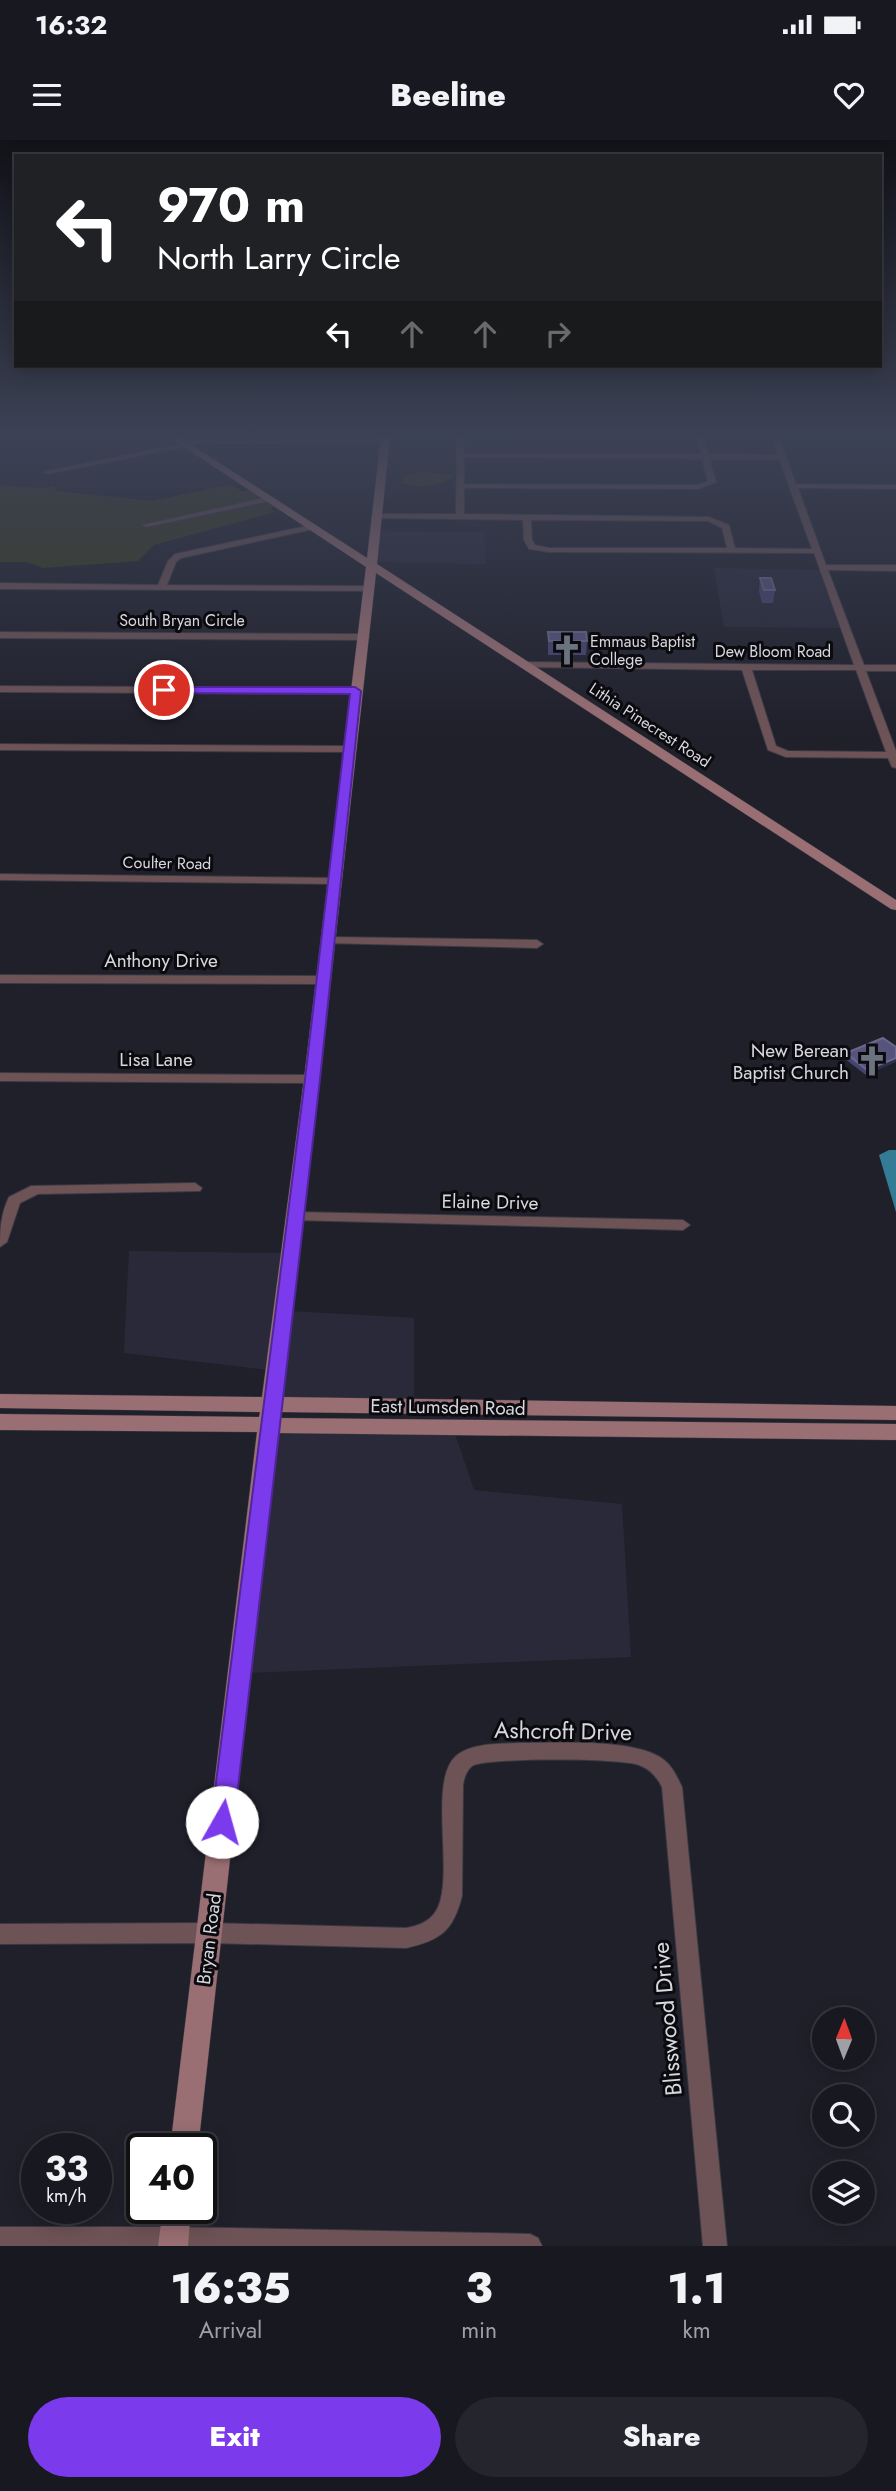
<!DOCTYPE html>
<html lang="en">
<head>
<meta charset="utf-8">
<style>
	body { margin:0; font-family:Jost,sans-serif; background:#25252d; color:#f1f3f6; height:100vh; display:flex; flex-direction:column; font-size:26px; white-space:nowrap }
	* { box-sizing:border-box; margin:0 }
	p { font-size:23px; color:#9fa0a5 }
	.icon { flex:none; width:38px; height:38px; fill:none; stroke:currentColor; stroke-width:2; stroke-linecap:round; stroke-linejoin:round }
	.map { position:relative; height:2106px; overflow:hidden }
	.side { display:flex; flex-direction:column; background:#181820; flex:1 }
	.side>* { flex:none }
	.guide { position:absolute; left:14px; top:14px; width:868px; height:214px; border-radius:0px; box-shadow:0 4px 18px #0003,0 0 0 2px #36373e; background:#202124; color:#fff; overflow:hidden }
	.needle { width:46px; rotate:1deg }
	.buttons { position:absolute; left:812px; top:1867px; display:grid; gap:14px }
	.buttons a { display:grid; place-items:center; width:63px; height:63px; border-radius:50%; background:#181820; box-shadow:0 4px 18px #0003,0 0 0 2px #36373e; font-size:35px }
	.speed { position:absolute; left:21px; top:1993px; display:flex; gap:14px; font-size:35px; font-weight:700; text-align:center }
	.speed>* { display:grid; place-content:center; width:91px; height:91px; border-radius:50%; background:#181820; box-shadow:0 4px 18px #0003,0 0 0 2px #36373e; line-height:1 }
	.speed small { font-size:18px; font-weight:400 }
	.speed .limit { border:4px solid #111; border-radius:10px; background:#fff; color:#111 }
	.pin { position:absolute; display:grid; place-items:center; width:60px; height:60px; color:#fff; margin:-30px; border:4px solid #fff; border-radius:50%; box-shadow:0 2px 7px #0007 }
	.me { position:absolute; width:77px; margin:-38px; rotate:7deg; stroke-linejoin:round; filter:drop-shadow(0 0 5px #0008) }
	.turn { display:flex; align-items:center; gap:24px; height:147px; padding:0 28px; font-size:32px }
	.turn .icon { width:91px; height:91px; stroke-width:2.5 }
	.turn b { display:block; font-size:49px; line-height:60px }
	.lanes { display:flex; align-items:center; height:66px; padding:0 28px; background:#0003; justify-content:center; gap:35px; direction:ltr }
	.lanes .off { opacity:.35 }
	.eta { display:flex; justify-content:space-evenly; align-items:center; height:119px; text-align:center }
	.eta b { font-size:42px; font-weight:800; line-height:49px }
	.cta { display:flex; gap:14px; margin-top:auto; padding:14px 28px }
	.cta a { flex:1; height:80px; border-radius:42px; background:#7c3aed; color:#fff; font-size:28px; font-weight:800; line-height:80px; text-align:center }
	.cta a+a { background:#25252d; color:#f1f3f6 }
	.status { display:flex; justify-content:space-between; align-items:center; height:49px; padding:0 35px; background:#181820; direction:ltr }
	.status svg { height:19px; fill:currentColor }
	header { display:flex; justify-content:space-between; align-items:center; height:91px; padding:0 28px; background:#181820; font-size:32px; font-weight:800 }
	.map>svg:first-child { display:block }
	.built { fill:#292939 }
	.green { fill:#3a3b1b }
	.water { fill:#347b95 }
	.lines { fill:none; stroke-linecap:round; stroke-linejoin:round }
	.street-casing { stroke:#3a3a44; stroke-width:2 }
	.secondary-casing { stroke:#3a3a44; stroke-width:1 }
	.street { fill:#6e5356; fill-rule:evenodd }
	.secondary { fill:#9a6f74; fill-rule:evenodd }
	.wall { fill:#474370 }
	.shaded-wall { fill:#312e50 }
	.building { fill:#56537c; stroke:#6a688b; stroke-width:2 }
	.route { fill:#7c3aed; stroke:#51269a; stroke-width:2 }
	.labels { text-anchor:middle; dominant-baseline:central; stroke-width:6; stroke-linejoin:round; paint-order:stroke }
	.far-street-label { font-size:16px; fill:#d7d7de; stroke:#0a0a0f }
	.far-poi-label { font-size:16px; fill:#d7d7de; stroke:#0a0a0f; text-anchor:start }
	.street-label { font-size:19px; fill:#d7d7de; stroke:#0a0a0f }
	.poi-label { font-size:19px; fill:#d7d7de; stroke:#0a0a0f; text-anchor:end }
	.near-street-label { font-size:23px; fill:#d7d7de; stroke:#0a0a0f }
</style>
</head>
<body>
<div class="status"><b>16:32</b><svg viewBox="0 0 49 12"><path d="M0 12V9h3v3zM5 12V6h3v6zM10 12V3h3v9zM15 12V0h3v12zM26 1h20v11H26zM47 4h2v5h-2z"/></svg></div>
<header><svg class="icon" aria-label="menu" viewBox="0 0 24 24"><path d="M4 6h16M4 12h16M4 18h16"/></svg>Beeline<svg class="icon" aria-label="heart" viewBox="0 0 24 24"><path d="M12 20l-8-8c-3-5 5-10 8-4 3-6 11-1 8 4z"/></svg></header>
<div class="map">
<svg width="896" height="2106" viewBox="0 0 896 2106">
	<rect width="100%" height="100%" fill="#20202b"/>
	<g class="built">
		<path d="M380 391 484 392 486 424 377 422Z"/>
		<path d="M714 428 820 430 841 488 724 487Z"/>
		<path d="M129 1111 284 1113 269 1230 124 1213Z"/>
		<path d="M290 1171 414 1178V1260H279Z"/>
		<path d="M275 1291 455 1294 474 1350 622 1364 631 1517 248 1533Z"/>
	</g>
	<g class="green">
		<path d="M419 332 453 334V338C435 347 419 349 400 343L406 335Z"/>
		<path d="M230 344 242 351 251 350 274 366 271 369 275 372 154 405 138 421 43 428 27 422H0V345L42 348 53 346 57 351 153 361Z"/>
	</g>
	<path class="water" d="M889 1010H896V1072L879 1015Z"/>
	<g class="lines">
		<g class="street-casing">
			<g id="street">
				<path d="M457 297H465L464 313 701 314 696 297H704L708 314 778 315 771 297H779L796 344 896 345V349L798 348 826 425H896V431L828 430 864 525H896V531H866L896 611V628L892 627 888 618 786 617 768 610 742 530 521 527 519 525 524 522 854 525 814 413 549 412 529 409 524 400 523 380 375 378V374H456ZM464 317 702 319 708 341 698 345 464 344ZM710 319H779L812 409 735 408 729 385 709 377 464 374V348L699 349 716 342ZM531 380 708 381 722 388 727 408H549L535 405 532 400ZM752 530H856L886 612 788 611 776 606Z"/>
				<path d="M385 299 388 303 188 304 185 307 47 334 43 332 180 304 177 302 181 300Z"/>
				<path d="M268 357 272 359 271 361 146 387 142 385Z"/>
				<path d="M311 385H314V389L181 418 176 422 167 445 370 446 373 447V451L0 449V443L158 445 168 421 175 414Z"/>
				<path d="M0 492 364 494 369 497 364 500 0 498Z"/>
				<path d="M0 546 355 548 360 551 355 554 0 552Z"/>
				<path d="M0 604 349 606 354 609 349 612 0 610Z"/>
				<path d="M0 734 334 738 340 741 334 744 0 740Z"/>
				<path d="M327 797 537 800 543 804 537 808 323 803 321 801Z"/>
				<path d="M0 835 323 836 329 840 323 844 0 843Z"/>
				<path d="M0 933 312 935 318 939 312 943 0 941Z"/>
				<path d="M195 1043 202 1048 200 1051 38 1054 20 1063 7 1102 0 1107C0 1088 1 1074 9 1057L31 1046Z"/>
				<path d="M296 1072 683 1080 690 1085 683 1090 291 1080 289 1077Z"/>
				<path d="M519 1603C554 1603 637 1598 664 1620 673 1627 677 1637 682 1647L727 2106H703L662 1647C657 1637 650 1629 639 1625 622 1618 487 1617 472 1626 466 1631 464 1638 463 1645L462 1756C453 1791 441 1800 406 1808L210 1803 0 1804V1784L210 1783 406 1788C417 1786 427 1783 434 1774 458 1744 426 1643 456 1616 471 1603 500 1604 519 1603Z"/>
				<path d="M0 2087H174L530 2094 538 2098 542 2106H0Z"/>
			</g>
		</g>
		<g class="secondary-casing">
			<g id="secondary">
				<path d="M169 297H179L367 418 381 297H390L377 424 896 760V770L891 769 376 433 320 939 281 1257 896 1266V1280L280 1272 279 1278 896 1284V1300L277 1293 198 2009H170L257 1292 0 1290V1274L259 1277 260 1272 0 1268V1254L262 1257 304 939 366 427Z"/>
				<path d="M163 2068H191L188 2106H158Z"/>
			</g>
		</g>
		<use href="#street" class="street"/>
		<use href="#secondary" class="secondary"/>
	</g>
	<g class="wall">
		<path d="M760 438 775 450 773 463H762L759 451Z"/>
		<path d="M548 492 587 501 586 515H548Z"/>
		<path d="M883 898 866 935 845 919 846 913Z"/>
	</g>
	<path class="shaded-wall" d="M896 918V922L866 935 867 930Z"/>
	<g class="building">
		<path d="M760 438H771L775 450H764Z"/>
		<path d="M548 492H586L587 501H549Z"/>
		<path d="M883 898 896 907V918L867 930 846 913Z"/>
	</g>
	<linearGradient id="sky" x2="0" y2="1"><stop stop-color="#121218"/><stop offset="0.5" stop-color="#3c4255"/><stop offset="1" stop-color="#3c4255" stop-opacity="0"/></linearGradient>
	<rect width="896" height="592" fill="url(#sky)"/>
	<path class="route" d="M160 547H355L361 551 320 939 234 1682 230 1690 222 1693 215 1690 211 1682 305 939 350 554 164 553 159 550Z"/>
	<defs>
		<g id="church-bare" transform="scale(2.415)"><path d="M-1.2-6h2.4v3.5h3.3v2.4h-3.3V6h-2.4V-.1h-3.3v-2.4h3.3Z" fill="#6b7280" stroke="#0a0a0f" stroke-width="2.5" paint-order="stroke"/></g>
	</defs>
	<g fill-rule="evenodd">
		<use href="#church-bare" x="567" y="510"/>
		<use href="#church-bare" x="872" y="921"/>
	</g>
	<g class="labels">
		<g class="far-street-label">
			<text x="182" y="480">South Bryan Circle</text>
			<text x="773" y="511">Dew Bloom Road</text>
			<text transform="translate(650 585) rotate(33)">Lithia Pinecrest Road</text>
			<text transform="translate(167 723) rotate(1)">Coulter Road</text>
		</g>
		<g class="far-poi-label">
			<text x="590" y="501">Emmaus Baptist<tspan x="590" dy="18">College</tspan></text>
		</g>
		<g class="street-label">
			<text x="161" y="820">Anthony Drive</text>
			<text x="156" y="919">Lisa Lane</text>
			<text transform="translate(490 1062) rotate(1)">Elaine Drive</text>
			<text transform="translate(448 1267) rotate(1)">East Lumsden Road</text>
			<text transform="translate(209 1799) rotate(-83)">Bryan Road</text>
		</g>
		<g class="poi-label">
			<text x="849" y="910">New Berean<tspan x="849" dy="22">Baptist Church</tspan></text>
		</g>
		<g class="near-street-label">
			<text transform="translate(563 1591) rotate(1)">Ashcroft Drive</text>
			<text transform="translate(667 1879) rotate(-95)">Blisswood Drive</text>
		</g>
	</g>
</svg>
<div class="buttons">
<a><svg class="needle" viewBox="-14 -14 28 28"><path d="M0-13l5 13h-10z" fill="#e53935"/><path d="M0 13l5-13h-10z" fill="#9fa0a5"/></svg></a>
<a><svg class="icon" aria-label="search" viewBox="0 0 24 24"><circle cx="10" cy="10" r="6"/><path d="M15 15l6 6"/></svg></a>
<a><svg class="icon" aria-label="layers" viewBox="0 0 24 24"><path d="M12 4l9 5-9 5-9-5zM3 14l9 5 9-5"/></svg></a>
</div>
<div class="speed"><div>33<small>km/h</small></div><div class="limit">40</div></div>
<div class="pin" style="left:164px;top:550px;background:#d93025"><svg class="icon" aria-label="arrive" viewBox="0 0 24 24"><path d="M6 21V4h12l-3 4 3 4H6"/></svg></div>
<svg class="me" style="left:222px;top:1682px" viewBox="-20 -20 40 40"><circle r="19" fill="#fff"/><path d="M0-13L10 11 0 6-10 11z" fill="#7c3aed"/></svg>
<div class="guide">
<div class="turn"><svg class="icon" aria-label="left" viewBox="0 0 24 24"><path d="M17 20v-9H6M10 6l-5 5 5 5"/></svg><div><b>970 m</b>North Larry Circle</div></div>
<div class="lanes"><svg class="icon" aria-label="left" viewBox="0 0 24 24"><path d="M17 20v-9H6M10 6l-5 5 5 5"/></svg><svg class="icon off" aria-label="ahead" viewBox="0 0 24 24"><path d="M12 20V5M6 11l6-6 6 6"/></svg><svg class="icon off" aria-label="ahead" viewBox="0 0 24 24"><path d="M12 20V5M6 11l6-6 6 6"/></svg><svg class="icon off" aria-label="right" viewBox="0 0 24 24"><path d="M7 20v-9h11M14 6l5 5-5 5"/></svg></div>
</div>
</div>
<section class="side">
<div class="eta">
<div><b>16:35</b><p>Arrival</p></div>
<div><b>3</b><p>min</p></div>
<div><b>1.1</b><p>km</p></div>
</div>
<div class="cta"><a>Exit</a><a>Share</a></div>
</section>
</body>
</html>
